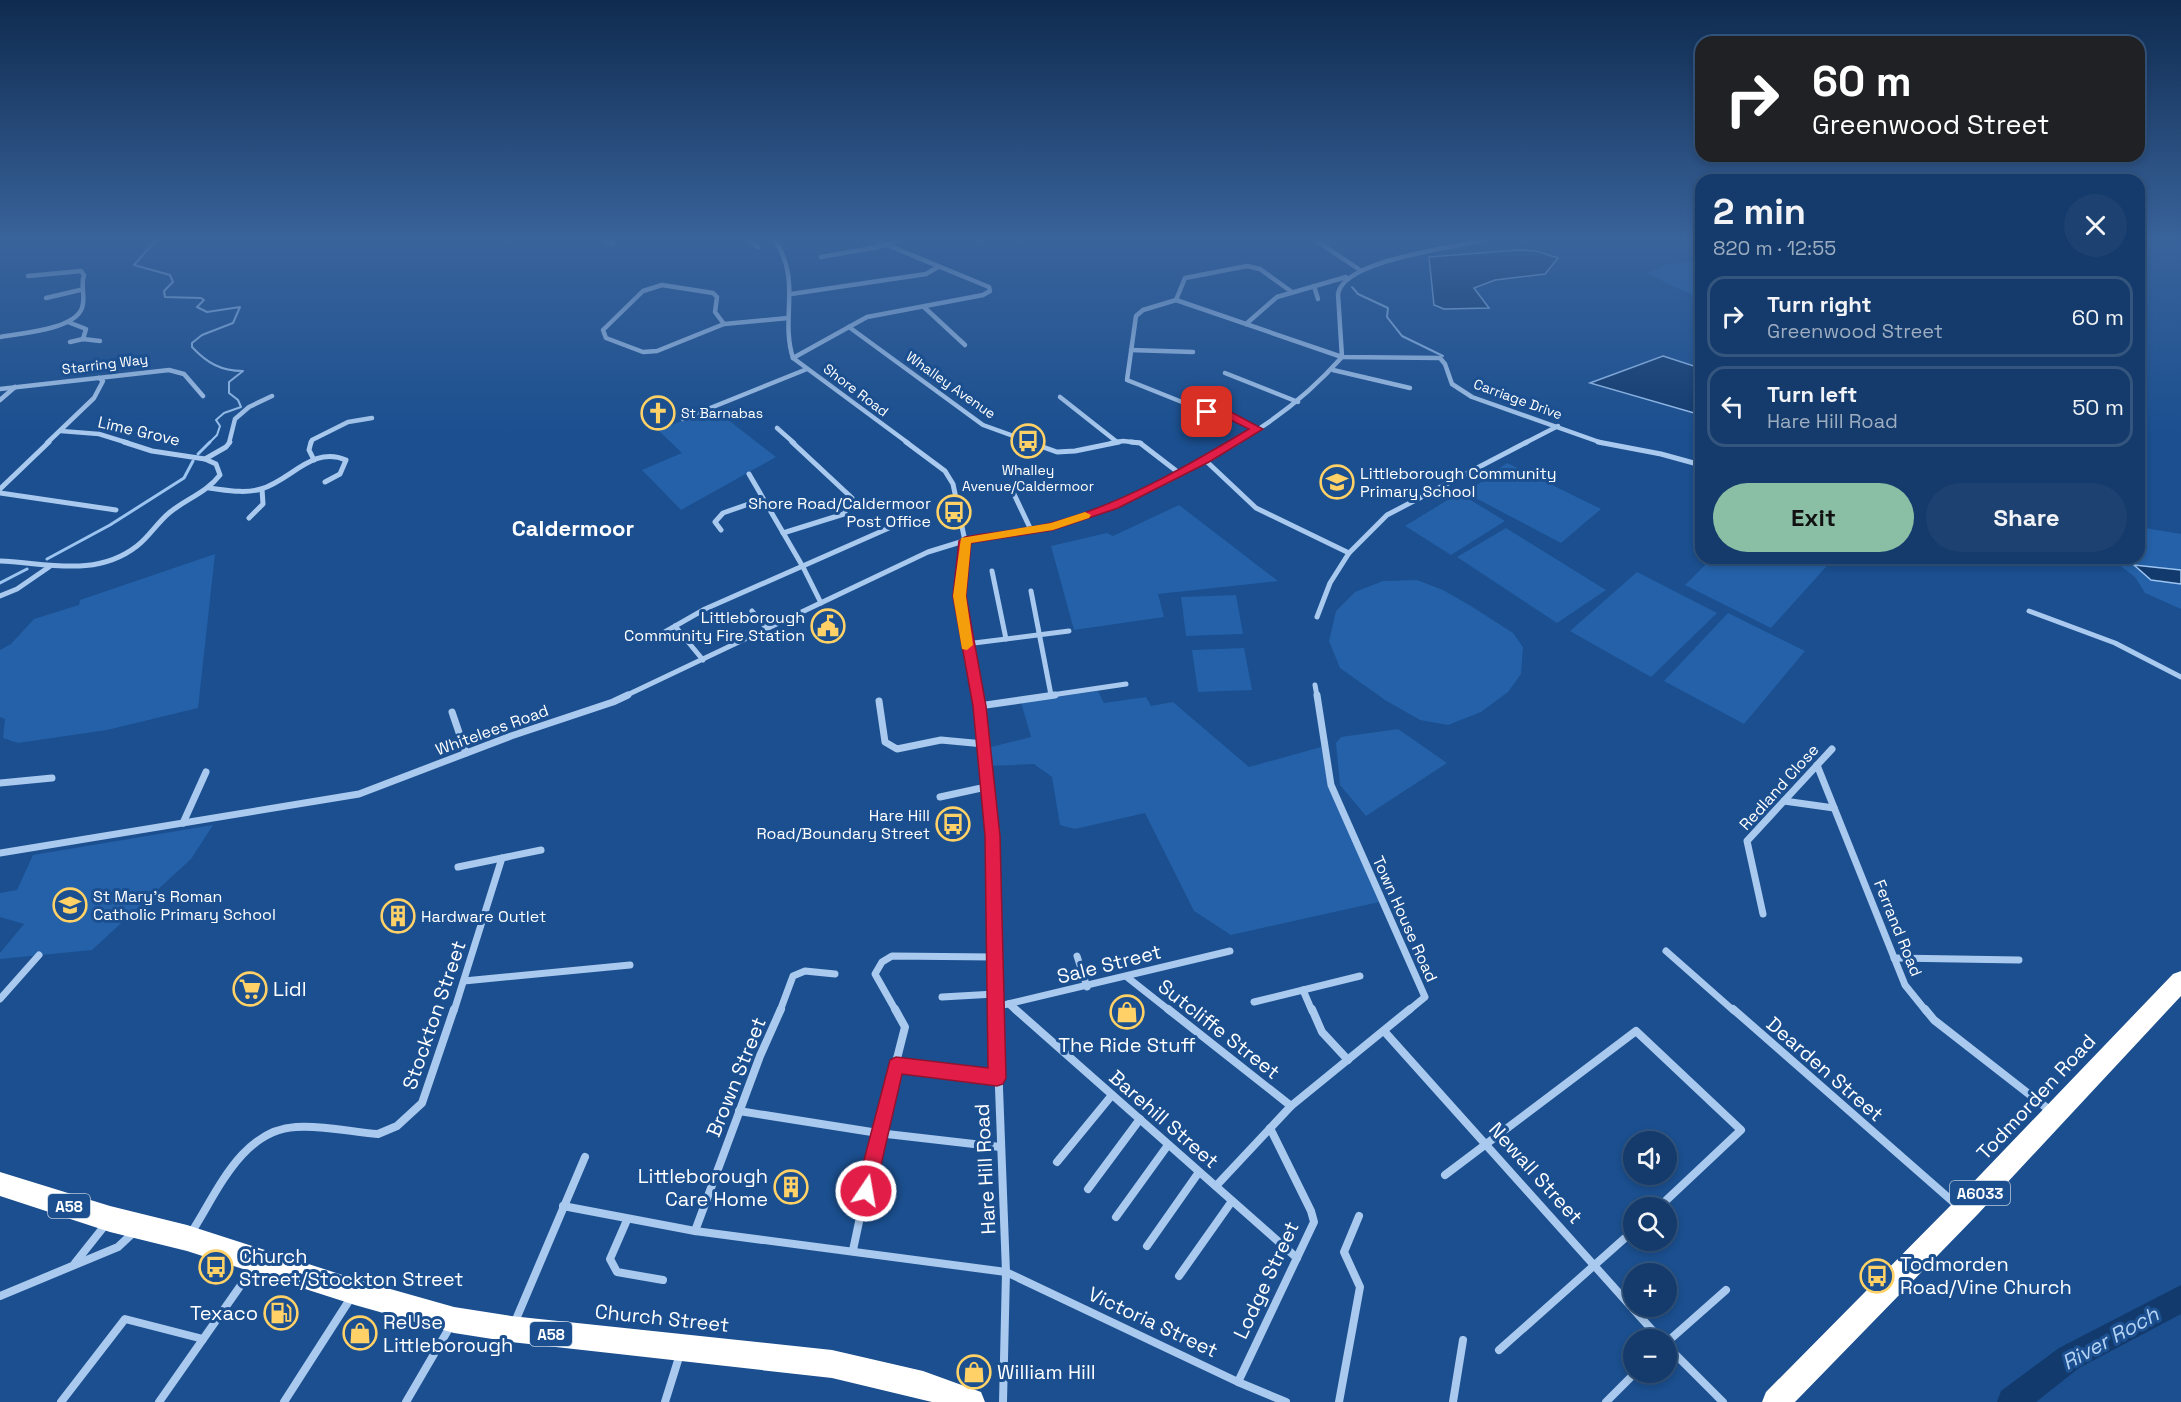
<!DOCTYPE html>
<html lang="en">
<head>
<meta charset="utf-8">
<style>
	body { margin:0; font-family:"Space Grotesk",sans-serif; background:#1d4271; color:#f1f3f6; height:100vh; display:flex; flex-direction:column; font-size:22px; white-space:nowrap }
	* { box-sizing:border-box; margin:0 }
	p { font-size:20px; color:#9dadc1 }
	.icon { flex:none; width:33px; height:33px; fill:none; stroke:currentColor; stroke-width:2; stroke-linecap:round; stroke-linejoin:round }
	.map { position:relative; flex:1; overflow:hidden }
	.panel { position:absolute; left:1695px; top:174px; width:450px; height:390px; display:flex; flex-direction:column; background:#143b6b; border-radius:18px; box-shadow:0 3px 9px #0003,0 0 0 2px #33557e }
	.panel>* { flex:none }
	.banner { position:absolute; left:1695px; top:36px; width:450px; height:126px; border-radius:18px; box-shadow:0 3px 9px #0003,0 0 0 2px #33557e; background:#202124; color:#fff; overflow:hidden }
	.fabs { position:absolute; left:1623px; top:1131px; display:grid; gap:12px }
	.fabs a { display:grid; place-items:center; width:54px; height:54px; border-radius:50%; background:#143b6b; box-shadow:0 3px 9px #0003,0 0 0 2px #33557e; font-size:30px }
	.pin { position:absolute; display:grid; place-items:center; width:51px; height:51px; color:#fff; margin:-26px; border-radius:12px; box-shadow:0 3px 9px #0006 }
	.me { position:absolute; width:66px; margin:-33px; rotate:12deg; stroke-linejoin:round; filter:drop-shadow(0 0 4px #0008) }
	.turn { display:flex; align-items:center; gap:21px; height:126px; padding:0 18px; font-size:27px }
	.turn .icon { width:78px; height:78px; stroke-width:2.5 }
	.turn b { display:block; font-size:42px; line-height:51px }
	.round { display:grid; place-items:center; flex:none; width:63px; height:63px; border-radius:32px; background:#1d4271 }
	.head { display:flex; align-items:center; justify-content:space-between; height:102px; padding:0 18px }
	h1 { font-size:36px; font-weight:700; line-height:45px }
	.button { display:flex; gap:12px; margin-top:auto; padding:12px 18px }
	.button a { flex:1; height:69px; border-radius:36px; background:#8abfa5; color:#111; font-size:24px; font-weight:700; line-height:69px; text-align:center }
	.button a+a { background:#1d4271; color:#f1f3f6 }
	ul { padding:0; list-style:none }
	li { display:flex; align-items:center; gap:18px; height:81px; margin:0 12px 9px; padding:0 6px; border:3px solid #33557e; border-radius:18px }
	li div { flex:1 }
	li b { display:block; font-size:22px }
	li em { font-style:normal }
	.map>svg:first-child { display:block }
	.green { fill:#2461a8 }
	.water { fill:#123a6d; stroke:#9cc4f0; stroke-width:1.5 }
	.lines { fill:none; stroke-linecap:round; stroke-linejoin:round }
	.stream-far1 { stroke:#9cc4f0; stroke-width:2 }
	.stream { stroke:#9cc4f0; stroke-width:3 }
	.river { fill:#123a6d; fill-rule:evenodd }
	.street-far3 { stroke:#a9c9ee; stroke-width:4.5 }
	.street-far2 { stroke:#a9c9ee; stroke-width:5 }
	.street-far1 { stroke:#a9c9ee; stroke-width:7 }
	.street { stroke:#a9c9ee; stroke-width:8 }
	.highway { fill:#fff; fill-rule:evenodd }
	.route { fill:#e11d48; stroke:#92132f; stroke-width:1.5 }
	.slow { fill:#f59e0b }
	.labels { text-anchor:middle; dominant-baseline:central; stroke-width:6; stroke-linejoin:round; paint-order:stroke }
	.far-street-label { font-size:14px; fill:#fff; stroke:#1b4f8f }
	.far-poi-label { font-size:14px; fill:#fff; stroke:#1b4f8f; text-anchor:start }
	.shield { fill:#1b4f8f; stroke:#bbcadd; stroke-width:1.5 }
	.shield-label { font-size:15px; font-weight:bold; fill:#fff }
	.street-label { font-size:16px; fill:#fff; stroke:#1b4f8f }
	.poi-label { font-size:16px; fill:#fff; stroke:#1b4f8f; text-anchor:start }
	.near-street-label { font-size:20px; fill:#fff; stroke:#1b4f8f }
	.near-poi-label { font-size:20px; fill:#fff; stroke:#1b4f8f; text-anchor:start }
	.near-water-label { font-size:21px; font-style:italic; fill:#b5d3f5; stroke:#1b4f8f }
	.district-label { font-size:22px; font-weight:bold; fill:#fff; stroke:#1b4f8f }
</style>
</head>
<body>
<div class="map">
<svg width="2181" height="1402" viewBox="0 0 2181 1402">
	<rect width="100%" height="100%" fill="#1b4f8f"/>
	<g class="green">
		<path d="M1701 261V299L1646 273 1667 264Z"/>
		<path d="M714 409 776 457 681 510 642 470 682 453 658 430Z"/>
		<path d="M1507 463 1601 509 1561 543 1466 493Z"/>
		<path d="M1459 493 1505 521 1451 555 1405 526Z"/>
		<path d="M1179 505 1278 581 1158 594 1164 617 1074 630 1051 546 1107 533 1113 536Z"/>
		<path d="M2139 527 2181 534V609L2145 593 2135 577 2110 558H2139Z"/>
		<path d="M1506 528 1606 590 1557 623 1457 557Z"/>
		<path d="M215 554 198 708 107 730 18 743 3 738 5 719 0 717V650L11 644 34 619 79 605 80 600Z"/>
		<path d="M1712 558H1834L1771 628 1685 585Z"/>
		<path d="M1981 558H2060L2076 563 2029 565Z"/>
		<path d="M1637 572 1717 613 1651 677 1570 631Z"/>
		<path d="M1417 580 1443 590 1471 606 1513 633 1523 647 1521 674 1508 692 1481 712 1448 725 1420 720 1385 700 1340 668 1329 641 1336 611 1355 592 1383 581Z"/>
		<path d="M1236 595 1243 634 1186 636 1181 597Z"/>
		<path d="M1728 613 1805 651 1744 724 1664 681Z"/>
		<path d="M1244 648 1252 690 1198 692 1192 650Z"/>
		<path d="M1098 691 1104 703 1146 697 1151 706 1173 702 1249 767 1321 747 1329 787 1379 902 1231 935 1194 911 1145 813 1075 829 1060 825 1052 777 1034 764 988 766 987 748 1031 737 1021 702Z"/>
		<path d="M1398 729 1447 763 1366 816 1340 785 1336 743 1341 737Z"/>
		<path d="M213 825 191 859 92 950 0 959V953L24 924 0 917V893L17 890 33 855Z"/>
	</g>
	<g class="water">
		<path d="M1519 250 1536 251 1558 258 1545 274 1495 280 1474 288 1489 308 1444 309 1434 305 1429 257Z"/>
		<path d="M1663 356 1697 367 1701 415 1590 383Z"/>
		<path d="M2134 565 2181 570V584L2151 580Z"/>
	</g>
	<g class="lines">
		<g class="stream-far1">
			<path d="M156 240 134 265 170 275 173 282 164 291 165 297 201 298 204 300 197 307 207 312 240 307 233 323 202 335 192 343V347C207 363 221 371 243 371L229 382V393L238 400 241 407 224 413 216 420 220 426 217 435 209 443"/>
			<path d="M1352 287 1358 294 1388 308 1387 317 1402 336 1443 356"/>
		</g>
		<g class="stream">
			<path d="M198 454 210 442"/>
			<path d="M47 559 110 525 184 478 193 461"/>
			<path d="M0 583 27 569"/>
		</g>
		<path class="river" d="M2181 1285V1314L2079 1368 2036 1402H1997L2001 1391 2059 1348Z"/>
		<g class="street-far3">
			<path d="M604 240 613 243"/>
			<path d="M749 240 758 247"/>
			<path d="M775 240C802 282 780 317 793 358L908 443"/>
			<path d="M978 240H982"/>
			<path d="M1315 240 1360 270"/>
			<path d="M821 257 878 247 900 240"/>
			<path d="M662 285 713 293 717 297 715 312 724 324 657 351 643 352 606 338 603 330 643 291Z"/>
			<path d="M1314 286 1318 299"/>
			<path d="M791 294 926 274 938 267"/>
			<path d="M46 298 80 290"/>
			<path d="M1176 300 1342 357 1440 358 1445 364 1452 384 1472 397 1602 443"/>
			<path d="M1176 300 1143 310 1136 316 1127 380 1207 412 1227 414 1257 429"/>
			<path d="M1176 300 1185 278 1247 266 1260 269 1292 292"/>
			<path d="M924 307 965 345"/>
			<path d="M68 322 86 329 83 339"/>
			<path d="M724 324 788 318"/>
			<path d="M1246 324 1277 297 1346 277"/>
			<path d="M849 327 983 425 1033 443"/>
			<path d="M0 337C20 333 74 330 82 308 86 297 80 286 84 275L81 271 28 276"/>
			<path d="M70 342 83 339 100 341"/>
			<path d="M1131 350 1193 352"/>
			<path d="M793 358 867 317 983 295 990 291 989 287 875 240"/>
			<path d="M1333 370 1410 388"/>
			<path d="M1225 373 1298 402"/>
			<path d="M0 389 169 370 184 374 203 396"/>
			<path d="M1060 397 1117 442"/>
			<path d="M0 400 15 387"/>
			<path d="M683 419 807 369"/>
			<path d="M777 428 794 443"/>
			<path d="M61 431 99 434 128 443"/>
			<path d="M47 443 94 398 103 381 99 378"/>
			<path d="M229 443 235 419 249 407 272 396"/>
			<path d="M311 443 312 440 348 422 372 418"/>
			<path d="M1111 443 1123 441 1141 443"/>
			<path d="M1236 443C1276 420 1311 392 1342 357L1338 294C1343 260 1453 248 1483 240"/>
			<path d="M1525 443 1558 426"/>
		</g>
		<g class="street-far2">
			<path d="M311 442 309 450 314 460"/>
			<path d="M906 442 945 471 953 484 965 541 959 596 977 696"/>
			<path d="M1029 442 1057 452 1075 451 1119 442"/>
			<path d="M1131 442 1140 443 1179 473"/>
			<path d="M1598 442 1661 454 1701 465"/>
			<path d="M205 459 226 447 230 442"/>
			<path d="M1205 460 1256 508 1349 553"/>
			<path d="M749 474 803 567 821 603"/>
			<path d="M209 488C226 490 244 494 261 489 290 481 313 445 346 460L340 474 325 482"/>
			<path d="M0 489 49 442"/>
			<path d="M1013 492 1031 530"/>
			<path d="M0 493 116 510"/>
			<path d="M249 518 263 504 262 489"/>
			<path d="M721 530 715 522 723 513 763 499"/>
			<path d="M783 533 844 514 852 498 792 442"/>
			<path d="M0 561C47 563 96 578 137 546 149 537 157 523 169 513 186 499 206 493 220 475L216 464 205 459 152 451 124 442"/>
			<path d="M992 571 1006 639"/>
			<path d="M1031 591 1051 695"/>
			<path d="M0 596 17 589 49 567"/>
			<path d="M752 611 767 629"/>
			<path d="M2029 611 2115 643 2181 677"/>
			<path d="M1317 617 1330 583 1349 553 1387 515 1527 442"/>
			<path d="M675 626 703 660"/>
			<path d="M663 633 705 609 898 524"/>
			<path d="M966 644 1069 631"/>
			<path d="M1315 685 1317 696"/>
			<path d="M625 696 928 552 967 540 1042 528 1086 516 1167 481 1238 442"/>
			<path d="M1045 696 1126 684"/>
		</g>
		<g class="street-far1">
			<path d="M977 695 992 836 996 1011"/>
			<path d="M1317 695 1331 785 1425 997 1408 1011"/>
			<path d="M879 701 885 742 897 749 941 740 984 744"/>
			<path d="M979 706 1055 695"/>
			<path d="M452 712 466 753"/>
			<path d="M1817 765 1905 985 1926 1011"/>
			<path d="M0 783 52 778"/>
			<path d="M940 797 986 787"/>
			<path d="M1784 801 1834 808"/>
			<path d="M183 823 206 772"/>
			<path d="M0 853 359 794 511 736 613 702 628 695"/>
			<path d="M458 867 541 850"/>
			<path d="M1763 914 1747 841 1832 749"/>
			<path d="M1666 951 1734 1011"/>
			<path d="M1077 956 1087 987"/>
			<path d="M1894 958 2019 960"/>
			<path d="M1127 977 1170 1011"/>
			<path d="M464 981 630 965"/>
			<path d="M1303 990 1312 1011"/>
			<path d="M942 997 995 994"/>
			<path d="M0 999 39 955"/>
			<path d="M1254 1002 1360 976"/>
			<path d="M1009 1004 1017 1011"/>
			<path d="M995 1007 1230 951"/>
			<path d="M454 1011 502 858"/>
			<path d="M780 1011 793 976 805 971 835 974"/>
			<path d="M896 1011 875 974 882 962 892 956 994 957"/>
		</g>
		<g class="street">
			<path d="M996 1009 1006 1272 1003 1402"/>
			<path d="M1015 1009 1297 1258"/>
			<path d="M1168 1009 1291 1106"/>
			<path d="M1312 1009 1322 1032 1348 1060"/>
			<path d="M1733 1009 1959 1207"/>
			<path d="M1925 1009 1934 1020 2052 1112"/>
			<path d="M1384 1031 1661 1340"/>
			<path d="M896 1065 997 1078"/>
			<path d="M739 1111 878 1133 1000 1147"/>
			<path d="M1057 1162 1112 1095"/>
			<path d="M1445 1175 1636 1031 1741 1130 1658 1208"/>
			<path d="M1216 1186 1291 1106 1410 1009"/>
			<path d="M1088 1189 1140 1119"/>
			<path d="M563 1206 695 1231 1006 1272 1238 1382 1286 1402"/>
			<path d="M1116 1217 1168 1145"/>
			<path d="M627 1220 610 1259 617 1272 663 1280"/>
			<path d="M695 1231 760 1056 781 1009"/>
			<path d="M191 1233C217 1193 241 1130 296 1127 323 1125 351 1132 378 1134L397 1126 422 1103 454 1009"/>
			<path d="M1147 1246 1199 1172"/>
			<path d="M853 1250 878 1133 905 1027 895 1009"/>
			<path d="M75 1263 106 1224"/>
			<path d="M1179 1276 1232 1201"/>
			<path d="M0 1296 118 1247 134 1232"/>
			<path d="M514 1324 585 1157"/>
			<path d="M1666 1343 1726 1290"/>
			<path d="M1666 1345 1723 1402"/>
			<path d="M1499 1350 1634 1230"/>
			<path d="M1238 1382 1314 1222 1311 1211 1270 1128"/>
			<path d="M61 1402 125 1319 203 1339"/>
			<path d="M159 1402 255 1265"/>
			<path d="M284 1402 352 1296"/>
			<path d="M406 1402 451 1325"/>
			<path d="M665 1402 680 1354"/>
			<path d="M1339 1402 1360 1287 1344 1252 1359 1216"/>
			<path d="M1453 1402 1463 1340"/>
			<path d="M1606 1402 1636 1372"/>
		</g>
		<g class="highway">
			<path d="M2181 971V996L1978 1214 1795 1402H1762L1766 1392 1960 1196 2173 974Z"/>
			<path d="M0 1172 110 1206 187 1225 355 1279 454 1307 511 1316 832 1350 923 1371 981 1392 985 1402H932L832 1378 511 1342 454 1333 355 1305 187 1251 110 1232 0 1196Z"/>
		</g>
	</g>
	<linearGradient id="sky" x2="0" y2="1"><stop stop-color="#0f2b4f"/><stop offset="0.55" stop-color="#39639b"/><stop offset="1" stop-color="#39639b" stop-opacity="0"/></linearGradient>
	<rect width="2181" height="436" fill="url(#sky)"/>
	<path class="route" d="M1207 408 1231 412 1263 429 1209 462 1118 508 1053 530 971 543 966 596 986 706 1000 836 1006 1078 1003 1084 997 1086 902 1074 875 1191 872 1198 866 1201 859 1198 856 1191 890 1060 896 1057 988 1068 985 836 973 706 953 596 959 541 965 537C994 532 1023 530 1051 523 1121 505 1187 466 1249 429L1225 417 1204 414V409Z"/>
	<path class="slow" d="M1085 512 1091 515 1089 518 1053 530 971 543 966 596 973 645 967 650 962 649 953 596 961 538 1051 523Z"/>
	<defs>
		<g id="church-ring" transform="scale(1.725)"><circle r="9.5" fill="#1b4f8f" stroke="#ffd166" stroke-width="1.5"/><path d="M-1.2-6h2.4v3.5h3.3v2.4h-3.3V6h-2.4V-.1h-3.3v-2.4h3.3Z" fill="#ffd166"/></g>
		<g id="bus-ring" transform="scale(1.725)"><circle r="9.5" fill="#1b4f8f" stroke="#ffd166" stroke-width="1.5"/><path d="M-5-6H5V4H4V6H2V4H-2V6H-4V4H-5ZM-3.5-4V0h7V-4ZM-3.5 1.2v1.5H-2V1.2ZM2 1.2v1.5H3.5V1.2Z" fill="#ffd166"/></g>
		<g id="school-ring" transform="scale(1.725)"><circle r="9.5" fill="#1b4f8f" stroke="#ffd166" stroke-width="1.5"/><path d="M0-5L7-2L0 1L-7-2ZM-4 1L0 2.5L4 1V4Q0 6-4 4Z" fill="#ffd166"/></g>
		<g id="civic-ring" transform="scale(1.725)"><circle r="9.5" fill="#1b4f8f" stroke="#ffd166" stroke-width="1.5"/><path d="M-.6-6.5H3V-4.5H.6V-3L4-1V1h2V6H-6V1h2V-1L-.6-3ZM-1.2 2.5V6h2.4V2.5Z" fill="#ffd166"/></g>
		<g id="building-ring" transform="scale(1.725)"><circle r="9.5" fill="#1b4f8f" stroke="#ffd166" stroke-width="1.5"/><path d="M-4-6H4V6H1V3H-1V6H-4ZM-2.5-4.3h1.7v1.8h-1.7ZM.8-4.3h1.7v1.8H.8ZM-2.5-1h1.7V.8h-1.7ZM.8-1h1.7V.8H.8Z" fill="#ffd166"/></g>
		<g id="supermarket-ring" transform="scale(1.725)"><circle r="9.5" fill="#1b4f8f" stroke="#ffd166" stroke-width="1.5"/><path d="M-6-5.5h2.5l.6 2H6L4.5 2H-2.5L-4.4-4H-6ZM-1.5 3.2a1.3 1.3 0 1 0 .1 0ZM3 3.2a1.3 1.3 0 1 0 .1 0Z" fill="#ffd166"/></g>
		<g id="shop-ring" transform="scale(1.725)"><circle r="9.5" fill="#1b4f8f" stroke="#ffd166" stroke-width="1.5"/><path d="M-5-2.5h2.3a2.7 3.5 0 0 1 5.4 0H5L5.5 6h-11ZM-1.5-2.5h3a1.5 2.3 0 0 0-3 0Z" fill="#ffd166"/></g>
		<g id="fuel-ring" transform="scale(1.725)"><circle r="9.5" fill="#1b4f8f" stroke="#ffd166" stroke-width="1.5"/><path d="M-5.5-6h7V0h2V4h1.3V-2.5L3-4.5l.8-.8L6-3V5H2.5V1h-1V6h-7ZM-4.2-4.7v3.2H.2V-4.7Z" fill="#ffd166"/></g>
	</defs>
	<g fill-rule="evenodd">
		<use href="#church-ring" x="658" y="413"/>
		<use href="#bus-ring" x="1028" y="441"/>
		<use href="#school-ring" x="1337" y="482"/>
		<use href="#bus-ring" x="954" y="512"/>
		<use href="#civic-ring" x="828" y="626"/>
		<use href="#bus-ring" x="953" y="824"/>
		<use href="#school-ring" x="70" y="905"/>
		<use href="#building-ring" x="398" y="916"/>
		<use href="#supermarket-ring" x="250" y="989"/>
		<use href="#shop-ring" x="1127" y="1012"/>
		<use href="#building-ring" x="791" y="1187"/>
		<use href="#bus-ring" x="216" y="1267"/>
		<use href="#bus-ring" x="1877" y="1276"/>
		<use href="#fuel-ring" x="281" y="1313"/>
		<use href="#shop-ring" x="360" y="1333"/>
		<use href="#shop-ring" x="974" y="1372"/>
	</g>
	<g class="labels">
		<g class="far-street-label">
			<text transform="translate(105 364) rotate(-7)">Starring Way</text>
			<text transform="translate(951 385) rotate(35)">Whalley Avenue</text>
			<text transform="translate(856 390) rotate(37)">Shore Road</text>
			<text transform="translate(1518 399) rotate(20)">Carriage Drive</text>
		</g>
		<g class="far-poi-label">
			<text x="681" y="413">St Barnabas</text>
			<text x="1028" y="470" text-anchor="middle">Whalley<tspan x="1028" dy="16">Avenue/Caldermoor</tspan></text>
		</g>
		<g class="shield">
			<rect x="1950" y="1181" width="60" height="24" rx="4.5"/>
			<rect x="48" y="1194" width="42" height="24" rx="4.5"/>
			<rect x="530" y="1322" width="42" height="24" rx="4.5"/>
		</g>
		<g class="shield-label">
			<text x="1980" y="1193">A6033</text>
			<text x="69" y="1206">A58</text>
			<text x="551" y="1334">A58</text>
		</g>
		<g class="street-label">
			<text transform="translate(139 431) rotate(13)">Lime Grove</text>
			<text transform="translate(492 730) rotate(-20)">Whitelees Road</text>
			<text transform="translate(1779 787) rotate(-48)">Redland Close</text>
			<text transform="translate(1405 919) rotate(66)">Town House Road</text>
			<text transform="translate(1898 928) rotate(68)">Ferrand Road</text>
		</g>
		<g class="poi-label">
			<text x="1360" y="473">Littleborough Community<tspan x="1360" dy="18">Primary School</tspan></text>
			<text x="931" y="503" text-anchor="end">Shore Road/Caldermoor<tspan x="931" dy="18">Post Office</tspan></text>
			<text x="805" y="617" text-anchor="end">Littleborough<tspan x="805" dy="18">Community Fire Station</tspan></text>
			<text x="930" y="815" text-anchor="end">Hare Hill<tspan x="930" dy="18">Road/Boundary Street</tspan></text>
			<text x="93" y="896">St Mary's Roman<tspan x="93" dy="18">Catholic Primary School</tspan></text>
			<text x="421" y="916">Hardware Outlet</text>
		</g>
		<g class="near-street-label">
			<text transform="translate(1109 964) rotate(-14)">Sale Street</text>
			<text transform="translate(434 1015) rotate(-71)">Stockton Street</text>
			<text transform="translate(1219 1029) rotate(38)">Sutcliffe Street</text>
			<text transform="translate(1825 1069) rotate(41)">Dearden Street</text>
			<text transform="translate(736 1077) rotate(-68)">Brown Street</text>
			<text transform="translate(2036 1097) rotate(-47)">Todmorden Road</text>
			<text transform="translate(1164 1119) rotate(41)">Barehill Street</text>
			<text transform="translate(985 1169) rotate(-93)">Hare Hill Road</text>
			<text transform="translate(1536 1173) rotate(48)">Newall Street</text>
			<text transform="translate(1266 1280) rotate(-65)">Lodge Street</text>
			<text transform="translate(662 1318) rotate(6)">Church Street</text>
			<text transform="translate(1153 1322) rotate(25)">Victoria Street</text>
		</g>
		<g class="near-poi-label">
			<text x="273" y="989">Lidl</text>
			<text x="1127" y="1045" text-anchor="middle">The Ride Stuff</text>
			<text x="768" y="1176" text-anchor="end">Littleborough<tspan x="768" dy="23">Care Home</tspan></text>
			<text x="239" y="1256">Church<tspan x="239" dy="23">Street/Stockton Street</tspan></text>
			<text x="1900" y="1264">Todmorden<tspan x="1900" dy="23">Road/Vine Church</tspan></text>
			<text x="258" y="1313" text-anchor="end">Texaco</text>
			<text x="383" y="1322">ReUse<tspan x="383" dy="23">Littleborough</tspan></text>
			<text x="997" y="1372">William Hill</text>
		</g>
		<g class="near-water-label">
			<text transform="translate(2110 1338) rotate(-29)">River Roch</text>
		</g>
		<g class="district-label">
			<text x="573" y="528">Caldermoor</text>
		</g>
	</g>
</svg>
<div class="fabs">
<a><svg class="icon" aria-label="sound" viewBox="0 0 24 24"><path d="M4 9h4l5-4v14l-5-4H4zM17 9q2 3 0 6"/></svg></a>
<a><svg class="icon" aria-label="search" viewBox="0 0 24 24"><circle cx="10" cy="10" r="6"/><path d="M15 15l6 6"/></svg></a>
<a>+</a>
<a>−</a>
</div>
<div class="pin" style="left:1207px;top:412px;background:#d93025"><svg class="icon" aria-label="arrive" viewBox="0 0 24 24"><path d="M6 21V4h12l-3 4 3 4H6"/></svg></div>
<svg class="me" style="left:866px;top:1191px" viewBox="-20 -20 40 40"><circle r="17" fill="#e11d48" stroke="#fff" stroke-width="3"/><path d="M0-11L8 9 0 5-8 9z" fill="#fff"/></svg>
<div class="banner">
<div class="turn"><svg class="icon" aria-label="right" viewBox="0 0 24 24"><path d="M7 20v-9h11M14 6l5 5-5 5"/></svg><div><b>60 m</b>Greenwood Street</div></div>
</div>
<section class="panel">
<div class="head"><div><h1>2 min</h1><p>820 m · 12:55</p></div><a class="round"><svg class="icon" aria-label="close" viewBox="0 0 24 24"><path d="M6 6l12 12M18 6L6 18"/></svg></a></div>
<ul>
<li><svg class="icon" aria-label="right" viewBox="0 0 24 24"><path d="M7 20v-9h11M14 6l5 5-5 5"/></svg><div><b>Turn right</b><p>Greenwood Street</p></div><em>60 m</em></li>
<li><svg class="icon" aria-label="left" viewBox="0 0 24 24"><path d="M17 20v-9H6M10 6l-5 5 5 5"/></svg><div><b>Turn left</b><p>Hare Hill Road</p></div><em>50 m</em></li>
</ul>
<div class="button"><a>Exit</a><a>Share</a></div>
</section>
</div>
</body>
</html>
